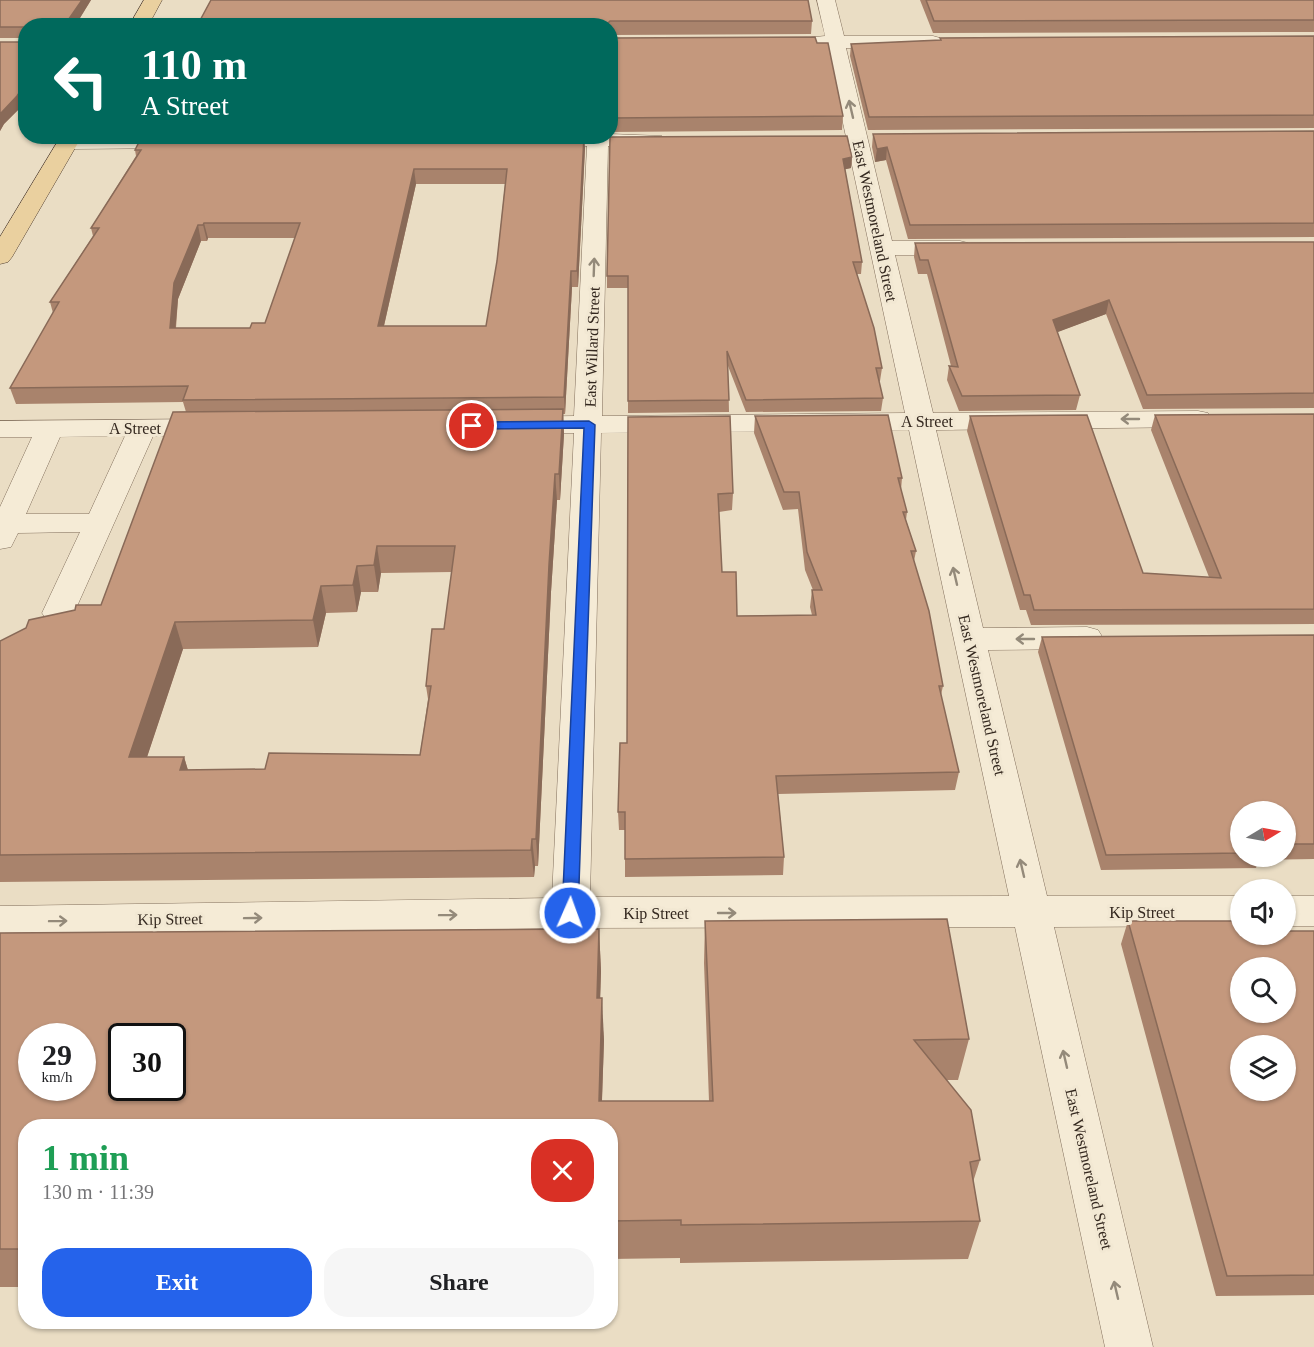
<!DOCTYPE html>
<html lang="en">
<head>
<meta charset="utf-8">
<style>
	body { margin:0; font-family:Georgia,serif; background:#f6f6f6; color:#202124; height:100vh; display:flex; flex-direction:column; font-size:22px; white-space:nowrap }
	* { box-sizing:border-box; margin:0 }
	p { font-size:20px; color:#757577 }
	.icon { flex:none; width:33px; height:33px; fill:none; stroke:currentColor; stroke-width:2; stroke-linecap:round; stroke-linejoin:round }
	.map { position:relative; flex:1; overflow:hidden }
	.side { position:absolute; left:18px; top:1119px; width:600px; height:210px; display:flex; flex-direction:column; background:#fff; border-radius:24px; box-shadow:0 2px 4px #0004 }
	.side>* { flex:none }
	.banner { position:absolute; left:18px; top:18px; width:600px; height:126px; border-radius:24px; box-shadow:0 2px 4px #0004; background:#00695c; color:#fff; overflow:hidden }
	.needle { width:39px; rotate:80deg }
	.fabs { position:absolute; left:1230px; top:801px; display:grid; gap:12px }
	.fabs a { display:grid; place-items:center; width:66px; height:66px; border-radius:50%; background:#fff; box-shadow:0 2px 4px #0004; font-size:30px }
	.speed { position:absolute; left:18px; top:1023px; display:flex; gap:12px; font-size:30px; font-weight:700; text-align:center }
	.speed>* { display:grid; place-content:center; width:78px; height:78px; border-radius:50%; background:#fff; box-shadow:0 2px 4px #0004; line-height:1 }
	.speed small { font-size:15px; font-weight:400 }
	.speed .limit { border:3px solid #111; border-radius:9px; background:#fff; color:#111 }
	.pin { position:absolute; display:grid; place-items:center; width:51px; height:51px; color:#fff; margin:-26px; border:3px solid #fff; border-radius:50%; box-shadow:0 2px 6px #0007 }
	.me { position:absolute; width:66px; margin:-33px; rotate:2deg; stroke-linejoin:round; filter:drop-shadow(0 0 4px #0008) }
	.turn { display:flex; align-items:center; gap:21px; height:126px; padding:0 24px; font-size:27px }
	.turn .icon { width:78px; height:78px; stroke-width:2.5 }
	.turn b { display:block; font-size:42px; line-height:51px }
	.round { display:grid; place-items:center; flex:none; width:63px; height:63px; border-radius:24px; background:#f6f6f6 }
	.overview { display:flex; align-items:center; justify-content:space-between; height:102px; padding:0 24px }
	h1 { font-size:36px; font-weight:600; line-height:45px; color:#1e9e55 }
	.action { display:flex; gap:12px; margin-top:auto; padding:12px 24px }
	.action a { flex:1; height:69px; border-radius:24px; background:#2563eb; color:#fff; font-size:24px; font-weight:600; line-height:69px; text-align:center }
	.action a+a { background:#f6f6f6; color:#202124 }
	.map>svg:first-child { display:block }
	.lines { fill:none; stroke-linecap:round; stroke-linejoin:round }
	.minor-casing { stroke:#826f5c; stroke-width:1 }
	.major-casing { stroke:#513e30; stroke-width:1 }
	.minor { fill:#f5ebd6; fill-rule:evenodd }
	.major { fill:#ead09f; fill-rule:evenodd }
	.wall { fill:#a9836c; fill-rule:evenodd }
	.shaded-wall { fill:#896a58 }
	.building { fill:#c4987d; stroke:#896a58; stroke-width:1.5; fill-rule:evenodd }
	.oneway { stroke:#948a7a }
	.route { fill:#2563eb; stroke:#184099; stroke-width:1.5 }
	.labels { text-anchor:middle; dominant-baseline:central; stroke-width:6; stroke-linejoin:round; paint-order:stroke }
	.street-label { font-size:16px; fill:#34281f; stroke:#f2e8d3 }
</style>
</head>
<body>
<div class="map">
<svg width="1314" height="1347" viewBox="0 0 1314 1347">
	<rect width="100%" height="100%" fill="#eaddc4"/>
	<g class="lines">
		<g class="minor-casing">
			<g id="minor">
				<path d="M817 0H835L844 36H933L940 38 942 42 940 46 933 48H846L892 241H960L968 243 972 248 968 253 960 255H895L933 413 1198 411 1208 413 1212 419 1208 425 1198 427 936 430 983 628 1087 627 1098 630 1103 638 1098 646 1087 649 988 650 1047 896H1240V926L1054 927 1153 1347H1105L1015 927 570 928 0 938V906L552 898 574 433H518L508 431 504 425 508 419 518 417 574 416 587 146H538L531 144 527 140 530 136H610V134L662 136 666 140 662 144 655 146H608L602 416 905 413 827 48 806 46 804 42 806 38 825 36ZM909 430 1009 896 590 897 601 433Z"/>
				<path d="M187 136 195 142 191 146 184 148 69 149 61 148 58 143 61 138 69 137Z"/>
				<path d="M211 419 221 421 225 427 221 433 211 435 153 436 74 613 69 620 58 624 47 620 42 613 80 532 18 533 11 547 0 549V507L32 437H0V421ZM125 436 89 514H26L60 437Z"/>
				<rect x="1286" y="896" width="28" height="30"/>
			</g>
		</g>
		<g class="major-casing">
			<g id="major">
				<path d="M144 0H162L148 26H129Z"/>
				<path d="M61 136H82L12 257 8 262 0 264V237Z"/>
			</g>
		</g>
		<use href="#minor" class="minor"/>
		<use href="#major" class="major"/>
	</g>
	<g class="wall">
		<path d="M0 0H91L75 26H26L20 108 4 124 0 131V42H24V38H0Z"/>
		<path d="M211 0 812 21 811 34 610 35V26H197Z"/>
		<path d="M920 0H1314V32L933 33Z"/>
		<path d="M1314 36V128L868 130 850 56 851 44 940 40V38Z"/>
		<path d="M610 38 817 43 843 116 842 130 610 132Z"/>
		<path d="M1314 131V237L908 239 886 160 875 162 872 147 873 134Z"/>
		<path d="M585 148 578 287H572L565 414H563L564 434 560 500H557L551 592 538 866H535L534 877 0 882V641L101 605 186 412 183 402 16 404 10 388 53 313 50 302 93 236 91 228 136 156 135 150ZM416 184H505L497 261 486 326H384ZM208 238H295L265 323 250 328H176L178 299 201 241H207ZM452 572 444 629 426 686 428 699 420 755 265 769 188 770 184 757H147L183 649 318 647 326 613 357 612 361 592H378L381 573Z"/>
		<path d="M852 157 851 168 845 169 862 262 861 274H857L882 368 880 381H879L883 398 881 411 746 412 728 366 729 412 628 413V288H607V276Z"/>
		<path d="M1314 242V408L1143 409 1106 314 1057 332 1080 395 1076 410 959 411 947 380 949 366H951L927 274H918L914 257 915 243Z"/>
		<path d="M1314 414V624L1031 625 1026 610H1020L967 431 970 416 1143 573 1209 577 1151 430 1155 415Z"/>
		<path d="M755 416 902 478 901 490 907 512 906 520 916 551 914 561 943 686 941 695 959 772 955 790 778 794 784 857 783 875 625 877V830H619L618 812 627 743 628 417 733 493 732 510 719 512 722 572 737 616 812 615 810 607 812 590H813L805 570 798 509 783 510 754 433Z"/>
		<path d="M1314 635V859L1259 860 1256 868 1101 870 1038 652 1042 637ZM1240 812H1286V856H1240Z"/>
		<path d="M705 921 969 1039 958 1080H947L980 1160 973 1182 980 1221 968 1259 680 1263V1258L610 1259V1126H26V1287H0V933L599 929 601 971 600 998 604 1040 602 1101H709L704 963Z"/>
		<path d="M1128 921 1240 934 1314 931V1295L1216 1296 1121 944Z"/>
	</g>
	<g class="shaded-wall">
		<path d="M82 0H91L75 26H64Z"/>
		<path d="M26 83V100L20 108 4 124 0 131V114Z"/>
		<path d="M584 136 585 148 578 287 577 271Z"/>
		<path d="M887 147 886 160 875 162 877 149Z"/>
		<path d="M852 157 851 168 842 170 843 159Z"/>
		<path d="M414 169 416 184 380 343 378 326Z"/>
		<path d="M204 223 208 238 207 241 203 225Z"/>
		<path d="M198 225 201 241 178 299 174 344 170 328 174 283Z"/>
		<path d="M571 271 572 287 565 414 564 397Z"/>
		<path d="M1109 300 1106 314 1050 335 1053 320Z"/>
		<path d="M563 409 564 434 560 500 559 474Z"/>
		<path d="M555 474 557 500 551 592 538 866 536 839 549 565Z"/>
		<path d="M377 546 381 573 378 592 374 565Z"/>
		<path d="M357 566 361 592 357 612 353 585Z"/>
		<path d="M321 586 326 613 318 647 313 620Z"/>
		<path d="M175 622 183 649 138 784 129 757Z"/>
		<path d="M184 757 192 784 180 770Z"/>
		<path d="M532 839 535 866 534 877 531 850Z"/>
		<path d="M599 929 601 971 599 1040 597 998Z"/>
		<path d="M602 998 604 1040 601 1126 599 1101Z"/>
	</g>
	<g class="building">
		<path d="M0 0H82L64 26H26V83L17 96 0 114V42H24V27H0Z"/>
		<path d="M211 0H808L812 21H610L607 24V26H197Z"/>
		<path d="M926 0H1314V20L934 21Z"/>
		<path d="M1314 36V115L869 117 851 44 941 40 940 38Z"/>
		<path d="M815 37 817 43H828L843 116 610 118V38Z"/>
		<path d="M1314 131V223L910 225 887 147 877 149 873 134Z"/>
		<path d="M142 136H584L577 271H571L564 397 183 400 188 386 10 388 59 302H50L99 228H91L141 150H135ZM414 169H507L497 261 486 326H378ZM204 223H300L265 323H252L250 328H170L174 283 198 225H203Z"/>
		<path d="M847 136 852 157 843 159 862 262H853L874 328 882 368H876L883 398 746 400 727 351 729 400 628 401V276H607L610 137Z"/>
		<path d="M1314 242V393L1147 395 1109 300 1053 320 1080 395 962 396 949 366 958 367 928 260H920L915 243Z"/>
		<path d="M563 409 559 474H555L549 565 536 839H532L531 850 0 855V641L26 628 29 620 75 610 76 605H101L173 412ZM377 546H455L444 629H432L426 686H431L420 755 269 753 265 769 180 770 184 757H129L175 622 313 620 321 586 353 585 357 566 374 565Z"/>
		<path d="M1314 414V609L1034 610 1030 595H1024L970 416 1087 415 1143 573 1221 578 1155 415Z"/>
		<path d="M888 415 902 478H898L907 512H903L916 551H911L929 611 943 686H939L959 772 776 776 784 857 625 859V812H618L620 743H627L628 417 730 416 733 493 718 494 722 572H736L737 616 816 615 812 590H822L807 552 799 492H784L755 416Z"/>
		<path d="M1314 635V844H1286V812H1240V853L1106 855 1042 637Z"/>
		<path d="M947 919 969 1039 914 1040 971 1110 980 1160 970 1162 980 1221 681 1225V1220L610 1221V1126H26V1249H0V933L599 929 597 998H602L599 1101H713L705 921ZM32 1036H82V1088H32ZM122 1036H172V1088H122Z"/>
		<path d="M1128 921H1240V934H1286V931H1314V1275L1227 1276ZM1240 968H1286V1012H1240ZM1240 1046H1286V1090H1240Z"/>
	</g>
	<defs><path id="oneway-shaft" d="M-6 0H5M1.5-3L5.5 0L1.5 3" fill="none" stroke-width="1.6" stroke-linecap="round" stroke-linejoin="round" transform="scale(1.5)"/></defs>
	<g class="oneway">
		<use href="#oneway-shaft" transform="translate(851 109) rotate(-103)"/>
		<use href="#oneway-shaft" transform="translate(594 267) rotate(-88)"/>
		<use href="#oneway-shaft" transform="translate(1130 419) rotate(180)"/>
		<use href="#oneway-shaft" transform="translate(955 576) rotate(-103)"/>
		<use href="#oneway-shaft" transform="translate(1025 639) rotate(180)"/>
		<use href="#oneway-shaft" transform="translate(1022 868) rotate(-103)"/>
		<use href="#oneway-shaft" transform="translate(727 913)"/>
		<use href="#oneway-shaft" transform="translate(448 915) rotate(-1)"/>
		<use href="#oneway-shaft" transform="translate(253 918) rotate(-1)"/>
		<use href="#oneway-shaft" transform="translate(58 921) rotate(-1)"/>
		<use href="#oneway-shaft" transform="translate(1065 1059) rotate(-103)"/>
		<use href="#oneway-shaft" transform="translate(1116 1290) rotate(-103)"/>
	</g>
	<path class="route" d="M589 421 595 425 578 913 575 918 570 919 564 918 562 913 584 428 472 429 466 426 472 422Z"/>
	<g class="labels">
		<g class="street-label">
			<text transform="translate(875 221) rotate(78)">East Westmoreland Street</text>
			<text transform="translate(592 347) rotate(-88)">East Willard Street</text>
			<text x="927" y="421">A Street</text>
			<text x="135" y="428">A Street</text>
			<text transform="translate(982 695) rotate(77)">East Westmoreland Street</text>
			<text x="1142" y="912">Kip Street</text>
			<text x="656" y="913">Kip Street</text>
			<text transform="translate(170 919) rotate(-1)">Kip Street</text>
			<text transform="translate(1089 1169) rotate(77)">East Westmoreland Street</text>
		</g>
	</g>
</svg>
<div class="fabs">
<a><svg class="needle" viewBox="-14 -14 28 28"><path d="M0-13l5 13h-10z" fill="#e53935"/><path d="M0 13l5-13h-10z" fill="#757577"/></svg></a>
<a><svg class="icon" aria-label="sound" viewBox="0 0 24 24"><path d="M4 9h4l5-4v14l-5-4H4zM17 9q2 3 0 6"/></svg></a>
<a><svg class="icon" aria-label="search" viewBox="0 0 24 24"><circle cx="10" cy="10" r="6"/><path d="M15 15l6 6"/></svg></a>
<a><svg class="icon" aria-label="layers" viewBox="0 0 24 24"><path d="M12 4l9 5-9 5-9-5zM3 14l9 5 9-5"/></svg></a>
</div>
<div class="speed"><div>29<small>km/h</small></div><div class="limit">30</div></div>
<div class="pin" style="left:472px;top:426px;background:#d93025"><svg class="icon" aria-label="arrive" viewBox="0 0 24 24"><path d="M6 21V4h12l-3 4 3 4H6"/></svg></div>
<svg class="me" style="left:570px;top:913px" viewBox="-20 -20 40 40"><circle r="17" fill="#2563eb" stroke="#fff" stroke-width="3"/><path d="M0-11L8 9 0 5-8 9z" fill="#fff"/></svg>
<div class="banner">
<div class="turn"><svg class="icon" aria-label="left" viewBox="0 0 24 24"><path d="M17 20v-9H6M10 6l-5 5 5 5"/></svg><div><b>110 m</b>A Street</div></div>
</div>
<section class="side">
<div class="overview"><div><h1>1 min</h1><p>130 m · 11:39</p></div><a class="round" style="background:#d93025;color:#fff"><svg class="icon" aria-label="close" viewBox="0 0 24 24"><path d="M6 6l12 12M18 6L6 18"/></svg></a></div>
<div class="action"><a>Exit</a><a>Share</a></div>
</section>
</div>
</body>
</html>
